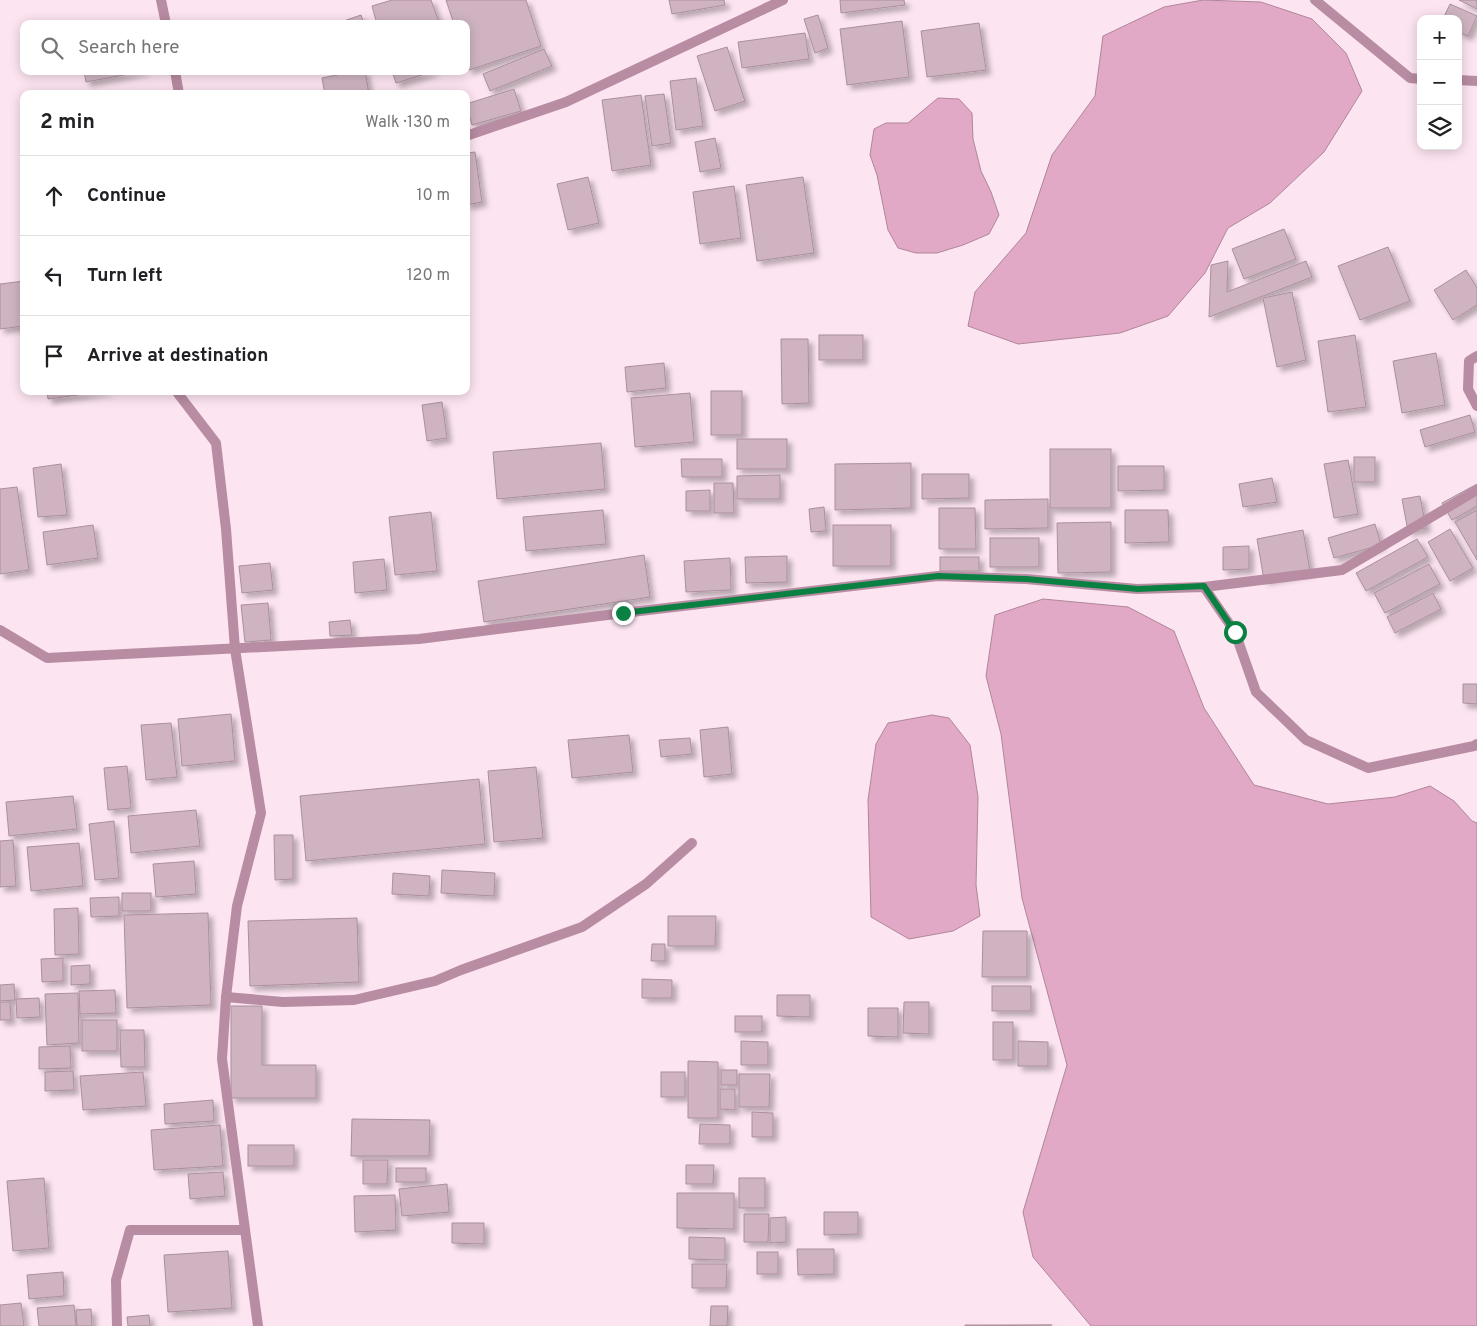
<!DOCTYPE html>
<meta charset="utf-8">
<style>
body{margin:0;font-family:Overpass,sans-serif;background:#f6f6f6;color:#202124}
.controls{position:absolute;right:15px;top:15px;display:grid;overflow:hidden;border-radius:10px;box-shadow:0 2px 12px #0003}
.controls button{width:45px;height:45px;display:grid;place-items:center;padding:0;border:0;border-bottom:1px solid #e0e0e0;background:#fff;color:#202124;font:25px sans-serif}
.stop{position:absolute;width:15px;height:15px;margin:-11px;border:4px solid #0b8043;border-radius:50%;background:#fff}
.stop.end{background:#0b8043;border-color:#fff;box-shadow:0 1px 5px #0008}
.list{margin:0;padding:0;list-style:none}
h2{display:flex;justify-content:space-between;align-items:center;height:65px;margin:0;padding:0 20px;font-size:21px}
h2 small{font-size:16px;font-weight:400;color:#757577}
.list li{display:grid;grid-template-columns:32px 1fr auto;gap:15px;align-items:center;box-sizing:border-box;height:80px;padding:0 20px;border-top:1px solid #e0e0e0}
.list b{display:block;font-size:19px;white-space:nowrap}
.list em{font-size:16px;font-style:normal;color:#757577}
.icon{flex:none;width:28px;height:28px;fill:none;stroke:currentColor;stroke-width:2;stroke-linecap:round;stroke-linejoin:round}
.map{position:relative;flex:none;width:1477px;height:1326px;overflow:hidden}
.search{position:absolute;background:#fff;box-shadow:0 2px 12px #0003;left:20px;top:20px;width:450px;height:55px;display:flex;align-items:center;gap:12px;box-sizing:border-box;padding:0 18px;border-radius:10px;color:#757577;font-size:19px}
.panel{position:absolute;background:#fff;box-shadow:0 2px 12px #0003;left:20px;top:90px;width:450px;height:305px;border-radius:10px}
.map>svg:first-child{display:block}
.water{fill:#e1a9c5;stroke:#b0869b}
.building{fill:#cfb3c1;stroke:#ab8f9d;filter:url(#shadow)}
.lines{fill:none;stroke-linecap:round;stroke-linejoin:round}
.street{stroke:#b88ca2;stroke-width:10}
.route{stroke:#0b8043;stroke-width:6}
</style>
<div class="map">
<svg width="1477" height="1326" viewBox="0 0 1477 1326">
<defs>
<filter id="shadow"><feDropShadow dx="4.5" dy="4.5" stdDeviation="2.5" flood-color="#0004"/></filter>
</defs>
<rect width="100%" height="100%" fill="#fce4f0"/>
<g class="water">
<path d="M1203 0 1261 2 1312 19 1346 53 1362 91 1324 152 1270 203 1228 228 1205 273 1168 316 1120 333 1018 344 968 326 975 292 1026 233 1052 155 1095 96 1103 36 1164 7Z"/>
<path d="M938 98 959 99 972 113 973 139 981 171 991 192 999 215 989 234 963 245 937 253H916L898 248 888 230 877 175 870 155 874 129 886 123H908Z"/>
<path d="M1043 599 1128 607 1174 631 1204 708 1254 785 1328 804 1395 797 1430 786 1454 801 1472 821 1477 823V1326H1091L1033 1257 1023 1212 1067 1065 1022 898 1001 734 986 676 995 615Z"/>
<path d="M932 715 949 718 970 745 978 797 976 885 980 916 953 931 909 939 871 917 868 800 876 744 888 723Z"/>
</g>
<g class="building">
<path d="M392 0H431L439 22 434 24H377L372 6Z"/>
<path d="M446 0H526L541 46 469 70 466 61V24H454Z"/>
<path d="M669 0H724L725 5 672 14Z"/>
<path d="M840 0H904L905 5 841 13Z"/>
<path d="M1459 0H1477V9Z"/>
<path d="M1450 4 1477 16 1468 36 1458 32V19H1443Z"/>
<path d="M361 15 364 24H335Z"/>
<path d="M818 15 828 48 815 53 804 19Z"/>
<path d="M902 21 909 77 847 85 840 29Z"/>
<path d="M979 23 986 70 927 77 921 31Z"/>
<path d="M805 33 809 59 742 68 738 42Z"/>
<path d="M727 47 745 101 715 111 697 56Z"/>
<path d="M544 49 552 66 490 91 483 74Z"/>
<path d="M84 71H145L86 82Z"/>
<path d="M356 71H365L369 94H325L322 78Z"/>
<path d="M392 71H435L396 83Z"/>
<path d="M696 78 703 126 676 130 670 81Z"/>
<path d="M514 89 521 111 472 125 466 104Z"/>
<path d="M664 94 671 143 652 146 645 96Z"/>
<path d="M641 95 651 165 612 171 602 100Z"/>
<path d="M715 138 721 168 700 172 695 142Z"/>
<path d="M475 152 482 202 466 205V153Z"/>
<path d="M588 177 599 223 568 230 557 184Z"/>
<path d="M803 177 814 253 757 261 746 185Z"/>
<path d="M734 186 741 238 700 244 693 192Z"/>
<path d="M1284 229 1296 259 1244 279 1232 249Z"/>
<path d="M1388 247 1410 301 1360 320 1338 266Z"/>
<path d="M1228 261 1227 292 1306 261 1312 277 1209 317 1211 265Z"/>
<path d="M1466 270 1477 288V305L1453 320 1434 290Z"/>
<path d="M24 281V326L0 329V284Z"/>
<path d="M1292 292 1306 360 1277 367 1263 298Z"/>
<rect x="819" y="335" width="44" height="25"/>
<path d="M1355 335 1366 407 1328 412 1318 341Z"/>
<path d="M781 339H808L809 403 782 404Z"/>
<path d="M1436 353 1445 405 1402 413 1393 361Z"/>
<path d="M664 363 666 388 627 392 625 367Z"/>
<path d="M47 391H107L48 399Z"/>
<rect x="711" y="391" width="31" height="44"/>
<path d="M690 393 694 442 635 447 631 398Z"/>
<path d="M442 402 447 438 427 441 422 405Z"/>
<path d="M1470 415 1475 432 1425 447 1420 430Z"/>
<rect x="737" y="439" width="50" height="30"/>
<path d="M601 443 605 489 497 499 493 452Z"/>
<rect x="1050" y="449" width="61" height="59"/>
<rect x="1354" y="457" width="21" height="25"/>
<path d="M681 459H722V477H682Z"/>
<path d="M1348 460 1358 514 1334 518 1324 464Z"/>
<path d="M911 463V508L835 510V464Z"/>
<path d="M61 464 67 515 38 517 33 468Z"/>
<path d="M1118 466H1164V490L1118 491Z"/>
<path d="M922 474H969V498L922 499Z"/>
<path d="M780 475V499H737V476Z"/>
<path d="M1272 478 1277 502 1243 507 1239 484Z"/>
<path d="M714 483H733L734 513H714Z"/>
<path d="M1477 484V506L1452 520 1442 503Z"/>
<path d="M17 487 29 570 0 574V489Z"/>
<path d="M710 490V511H686V491Z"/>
<path d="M1420 496 1426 528 1408 531 1402 499Z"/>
<path d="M1048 499V528L985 529V500Z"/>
<path d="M824 507 826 531 811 532 809 509Z"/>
<path d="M939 508H975L976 549H939Z"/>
<path d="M603 510 606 544 526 551 523 517Z"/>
<path d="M1125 510H1168L1169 542 1125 543Z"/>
<path d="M1477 510V560L1455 522Z"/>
<path d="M431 512 437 571 395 575 389 517Z"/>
<path d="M1111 522V572L1058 573 1057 523Z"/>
<path d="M1375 524 1381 545 1334 558 1328 538Z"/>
<path d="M93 525 98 558 47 565 43 532Z"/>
<rect x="833" y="525" width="58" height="41"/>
<path d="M1450 529 1473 568 1450 581 1428 542Z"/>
<path d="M1303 530 1310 571 1264 580 1257 539Z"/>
<rect x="990" y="538" width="49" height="29"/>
<path d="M1417 539 1428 557 1366 591 1356 573Z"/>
<path d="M1249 546V569L1223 570V547Z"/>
<path d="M644 555 650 597 484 622 478 581Z"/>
<path d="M787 556V582L746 583 745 557Z"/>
<rect x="940" y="557" width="39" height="14"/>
<path d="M730 558 731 590 686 592 684 561Z"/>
<path d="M384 559 387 590 355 593 353 562Z"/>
<path d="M270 563 273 590 242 593 239 566Z"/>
<path d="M1429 564 1440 584 1385 613 1374 593Z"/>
<path d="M1433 593 1441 609 1395 633 1387 617Z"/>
<path d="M268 603 271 640 245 642 241 605Z"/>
<path d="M350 620 352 635 330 636 329 622Z"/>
<path d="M1463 684H1477V704L1463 703Z"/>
<path d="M231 714 235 761 182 766 178 719Z"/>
<path d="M171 723 177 777 146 780 141 725Z"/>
<path d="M728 727 732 774 704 777 700 730Z"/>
<path d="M629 735 633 772 572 778 568 740Z"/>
<path d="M690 738 692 754 661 757 659 740Z"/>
<path d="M127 766 131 808 108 810 104 768Z"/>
<path d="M536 767 543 838 494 842 488 771Z"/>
<path d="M479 779 485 844 306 861 300 796Z"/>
<path d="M73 796 77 829 9 836 6 802Z"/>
<path d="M196 810 200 846 131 853 128 816Z"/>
<path d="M114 821 119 878 95 880 89 824Z"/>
<path d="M274 835H293V879L275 880Z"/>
<path d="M13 840 16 886 0 887V841Z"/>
<path d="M79 843 83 886 31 891 27 847Z"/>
<path d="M194 861 196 894 156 897 153 864Z"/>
<path d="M442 870 495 873 494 896 441 893Z"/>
<path d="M393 873 430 876 429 896 392 894Z"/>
<rect x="122" y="893" width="29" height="18"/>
<path d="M119 897V916L91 917 90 898Z"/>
<path d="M78 908 79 954 55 955 54 909Z"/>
<path d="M208 913 211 1005 127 1008 124 915Z"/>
<path d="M668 916H716L715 946H668Z"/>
<path d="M357 918 359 982 250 986 248 921Z"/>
<path d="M983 931H1027V977H982Z"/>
<path d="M652 944H665V961H651Z"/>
<path d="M63 958V981L42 982 41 959Z"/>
<path d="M90 965V984L71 985V966Z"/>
<path d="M642 979 672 980V998H642Z"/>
<path d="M14 984 15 1000 0 1001V985Z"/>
<rect x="992" y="986" width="39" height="25"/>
<path d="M115 990 116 1013 80 1014 79 991Z"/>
<path d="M78 993 79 1043 47 1045 45 994Z"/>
<path d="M777 995H810V1017L777 1016Z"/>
<path d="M39 998 40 1017 17 1018 16 999Z"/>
<path d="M0 1002H10L11 1020H0Z"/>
<path d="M904 1002H929V1034L903 1033Z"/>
<path d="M231 1006H262V1065H316V1098H231Z"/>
<path d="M868 1008H898V1037L868 1036Z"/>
<rect x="735" y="1016" width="27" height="16"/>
<rect x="82" y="1020" width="35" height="31"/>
<rect x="993" y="1022" width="20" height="38"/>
<path d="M120 1030H144L145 1067H121Z"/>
<path d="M741 1041 768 1042V1065H741Z"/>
<path d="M1018 1041 1048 1042V1066H1018Z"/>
<path d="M70 1046 71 1068 39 1069V1047Z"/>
<path d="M688 1061 718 1062V1118H688Z"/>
<rect x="721" y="1070" width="16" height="15"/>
<path d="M73 1071 74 1090 45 1091V1072Z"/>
<path d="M143 1072 146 1106 83 1110 80 1076Z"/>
<rect x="661" y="1072" width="24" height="25"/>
<path d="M739 1074H770L769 1107H739Z"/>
<path d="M720 1089H735V1110L720 1109Z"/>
<path d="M213 1100 214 1121 165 1124 164 1104Z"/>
<path d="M752 1112 773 1113V1137H752Z"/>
<path d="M352 1119 430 1120 429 1156H351Z"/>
<path d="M700 1124 730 1125V1144H699Z"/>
<path d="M220 1125 223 1166 154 1170 151 1130Z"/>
<rect x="248" y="1145" width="46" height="21"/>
<path d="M363 1160H388L387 1184H363Z"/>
<path d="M686 1165H714L713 1184H686Z"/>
<rect x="396" y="1168" width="30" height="14"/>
<path d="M223 1172 225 1196 190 1199 188 1174Z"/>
<path d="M44 1178 49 1248 13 1251 7 1181Z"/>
<rect x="739" y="1178" width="26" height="30"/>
<path d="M447 1184 449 1212 402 1216 399 1189Z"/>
<path d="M677 1193H734V1229L677 1228Z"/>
<path d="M395 1195 396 1230 355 1232 354 1196Z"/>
<path d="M824 1212H858V1234L824 1235Z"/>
<path d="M744 1214H769L768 1242H744Z"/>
<path d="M786 1217V1242L770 1243V1218Z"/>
<path d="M452 1223H484V1244L452 1243Z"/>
<path d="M689 1237 725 1238V1260L689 1259Z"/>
<path d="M797 1249H834V1274L798 1275Z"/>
<path d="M228 1251 232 1308 168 1312 164 1255Z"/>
<rect x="757" y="1252" width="21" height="22"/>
<path d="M692 1264H727L726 1288H692Z"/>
<path d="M63 1272 64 1296 29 1299 27 1275Z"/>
<path d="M21 1303 24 1326H0V1305Z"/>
<path d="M74 1305 76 1326H39L37 1308Z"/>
<path d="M711 1306H728L727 1326H710Z"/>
<path d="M91 1309 92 1326H77L76 1310Z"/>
<path d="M149 1315 150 1326H128L127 1317Z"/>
<path d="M965 1325H1052L965 1326Z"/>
</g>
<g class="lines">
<g class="street">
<path d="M161 0 166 24"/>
<path d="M1315 0 1410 78 1421 79"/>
<path d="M175 71 179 94"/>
<path d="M1458 80 1477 81"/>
<path d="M466 136 566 102 783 0"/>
<path d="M1477 356 1469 361 1468 389 1477 406"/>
<path d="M176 391 216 443 226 529 235 649 261 813 237 906 226 997 222 1059 258 1326"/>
<path d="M1204 587 1342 570 1477 490"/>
<path d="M0 630 47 658 419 639 623 613 938 576 1026 579 1137 589 1204 587 1235 632 1256 692 1306 740 1368 768 1474 746 1477 744"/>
<path d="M226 997 283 1002 354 1000 435 981 461 970 582 927 646 884 692 843"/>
<path d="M117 1326 116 1280 130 1230H244"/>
</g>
</g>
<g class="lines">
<path class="route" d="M623 613 938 576 1026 579 1138 589 1204 586 1235 632"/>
</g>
</svg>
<div class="controls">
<button>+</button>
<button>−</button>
<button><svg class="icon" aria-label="layers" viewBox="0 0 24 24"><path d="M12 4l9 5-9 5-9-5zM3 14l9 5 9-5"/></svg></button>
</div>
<div class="stop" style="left:1235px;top:632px"></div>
<div class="stop end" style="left:623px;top:613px"></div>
<div class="search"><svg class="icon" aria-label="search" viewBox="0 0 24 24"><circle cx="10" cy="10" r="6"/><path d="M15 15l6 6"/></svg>Search here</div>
<section class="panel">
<h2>2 min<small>Walk · 130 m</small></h2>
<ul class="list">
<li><svg class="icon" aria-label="ahead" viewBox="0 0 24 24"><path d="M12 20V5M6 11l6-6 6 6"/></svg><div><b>Continue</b></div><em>10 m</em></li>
<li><svg class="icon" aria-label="left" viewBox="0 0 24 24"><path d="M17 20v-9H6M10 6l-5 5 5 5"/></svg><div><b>Turn left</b></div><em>120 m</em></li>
<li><svg class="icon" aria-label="arrive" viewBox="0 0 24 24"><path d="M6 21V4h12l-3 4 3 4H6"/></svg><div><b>Arrive at destination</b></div></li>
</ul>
</section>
</div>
